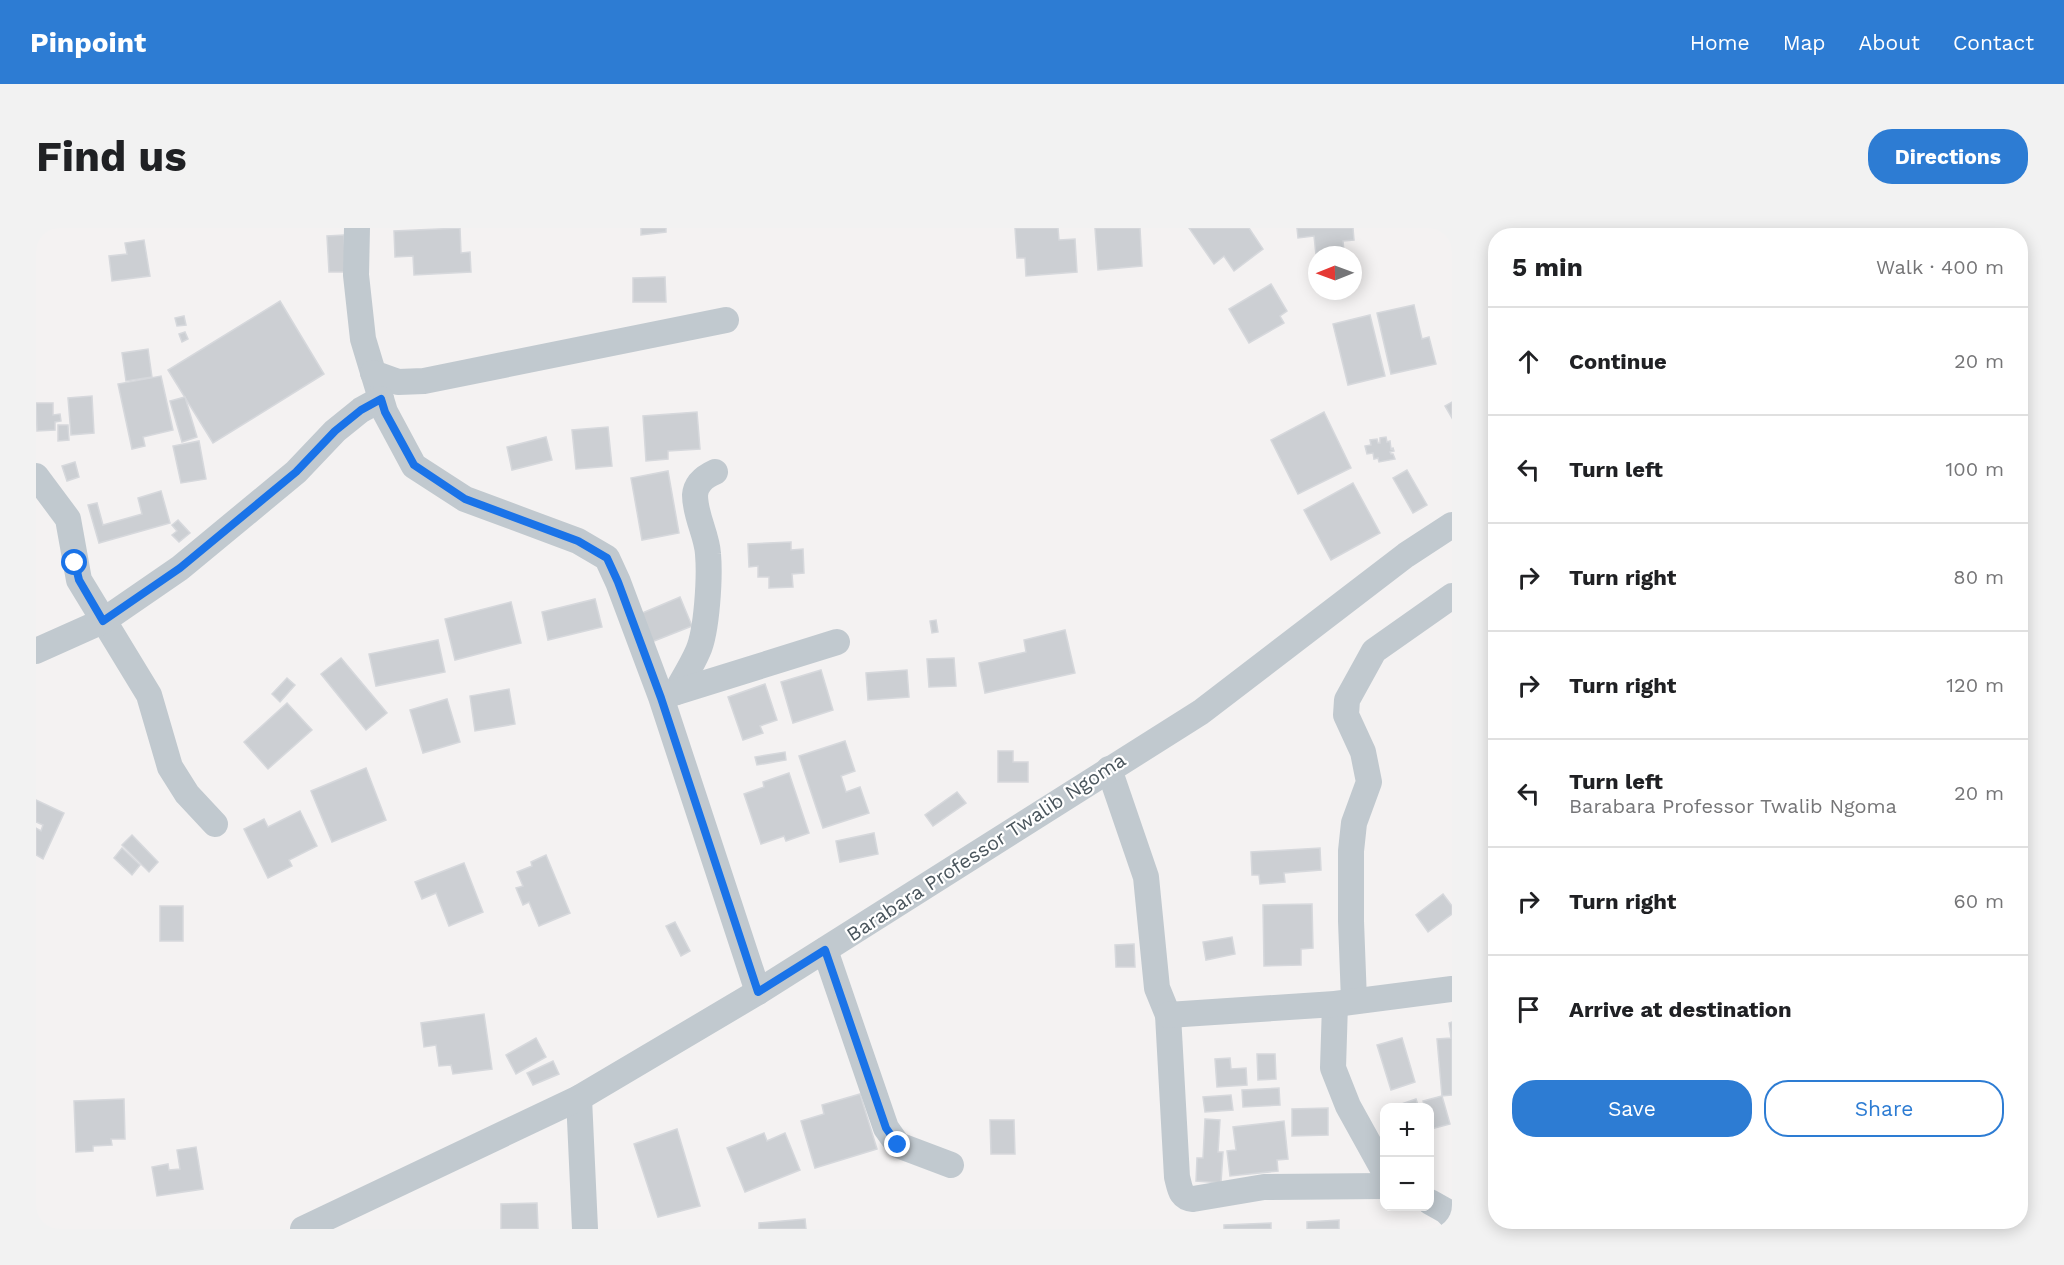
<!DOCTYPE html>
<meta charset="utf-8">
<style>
body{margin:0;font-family:"Work Sans",sans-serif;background:#f2f2f2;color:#202124}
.controls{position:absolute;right:18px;bottom:18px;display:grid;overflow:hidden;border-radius:12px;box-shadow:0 3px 15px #0003}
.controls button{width:54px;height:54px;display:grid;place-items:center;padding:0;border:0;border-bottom:2px solid #e0e0e0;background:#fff;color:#202124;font:30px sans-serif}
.compass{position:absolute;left:1272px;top:18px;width:54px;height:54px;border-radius:50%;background:#fff;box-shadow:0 3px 15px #0003;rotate:269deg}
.stop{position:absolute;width:18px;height:18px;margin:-14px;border:4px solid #1a73e8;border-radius:50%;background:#fff}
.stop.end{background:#1a73e8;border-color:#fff;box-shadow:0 2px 6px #0008}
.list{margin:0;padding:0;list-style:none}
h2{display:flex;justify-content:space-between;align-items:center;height:78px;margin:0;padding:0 24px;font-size:26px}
h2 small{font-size:20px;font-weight:400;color:#757577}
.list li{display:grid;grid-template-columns:39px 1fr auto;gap:18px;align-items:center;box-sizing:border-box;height:108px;padding:0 24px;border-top:2px solid #e0e0e0}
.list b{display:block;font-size:22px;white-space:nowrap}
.list p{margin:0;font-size:20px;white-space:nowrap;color:#757577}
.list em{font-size:20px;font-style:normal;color:#757577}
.actions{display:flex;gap:12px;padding:18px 24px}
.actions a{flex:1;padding:14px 0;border:2px solid #2d7cd3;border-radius:24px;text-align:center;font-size:21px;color:#2d7cd3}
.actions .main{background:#2d7cd3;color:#fff}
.icon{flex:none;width:33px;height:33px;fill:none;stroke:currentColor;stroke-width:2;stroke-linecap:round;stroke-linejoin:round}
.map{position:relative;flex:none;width:1416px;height:1001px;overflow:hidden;border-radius:24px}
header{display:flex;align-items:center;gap:36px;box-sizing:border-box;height:84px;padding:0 30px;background:#2d7cd3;color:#fff}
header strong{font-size:28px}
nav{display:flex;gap:33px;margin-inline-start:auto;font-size:21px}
.intro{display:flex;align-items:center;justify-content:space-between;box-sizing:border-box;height:144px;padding:0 36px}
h1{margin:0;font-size:42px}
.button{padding:15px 27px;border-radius:24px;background:#2d7cd3;color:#fff;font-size:21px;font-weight:700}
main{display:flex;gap:36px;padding:0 36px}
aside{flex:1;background:#fff;border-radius:24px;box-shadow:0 3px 15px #0003}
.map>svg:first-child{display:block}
.building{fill:#cccfd3;stroke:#d6d8dc;stroke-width:1.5}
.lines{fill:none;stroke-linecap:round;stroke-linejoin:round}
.street{stroke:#c1c9cf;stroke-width:26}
.route{stroke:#1a73e8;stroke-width:8}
.labels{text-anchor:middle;stroke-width:4.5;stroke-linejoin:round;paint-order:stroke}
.street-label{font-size:20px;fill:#4b565d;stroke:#fff}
</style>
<header>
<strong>Pinpoint</strong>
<nav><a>Home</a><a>Map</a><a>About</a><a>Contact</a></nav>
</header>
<div class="intro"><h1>Find us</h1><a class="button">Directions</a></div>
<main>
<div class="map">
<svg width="1416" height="1001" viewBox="0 0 1416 1001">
<rect width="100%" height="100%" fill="#f4f2f2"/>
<g class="building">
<path d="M424 0 425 25 434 24 435 44 378 47 377 28 359 29 358 3Z"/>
<path d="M605 0H630V4L605 7Z"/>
<path d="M979 0H1022L1023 12 1039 11 1041 44 990 48 989 30H981Z"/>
<path d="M1059 0H1104L1106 38 1062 42Z"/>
<path d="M1153 0H1213L1227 21 1198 43 1188 28 1178 36Z"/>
<path d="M1261 0H1317L1318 12 1307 13 1308 24 1280 27 1278 8 1262 10Z"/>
<path d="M308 7 310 44H293L291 8Z"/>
<path d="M108 12 114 48 76 53 73 28 91 26 89 15Z"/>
<path d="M629 49 630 74H597V50Z"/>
<path d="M1235 56 1251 83 1244 88 1248 95 1213 115 1193 81Z"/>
<path d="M244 73 288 146 177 215 132 142Z"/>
<path d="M1378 77 1386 111 1393 109 1400 136 1355 146 1341 85Z"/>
<path d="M1334 87 1349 148 1312 157 1297 96Z"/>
<path d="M148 88 150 97 141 98 139 90Z"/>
<path d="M149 104 152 111 146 114 143 106Z"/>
<path d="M112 121 116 149 90 153 86 125Z"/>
<path d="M125 148 137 202 107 209 109 218 96 221 82 156Z"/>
<path d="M56 168 58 205 35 207 32 170Z"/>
<path d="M149 169 161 209 146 214 134 173Z"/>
<path d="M1416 174V190L1409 178Z"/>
<path d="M0 175H17V187L24 186 25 193 19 194V202L1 203Z"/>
<path d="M661 184 664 221 632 223V231L610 233 607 188Z"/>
<path d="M1288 184 1315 240 1262 266 1235 212Z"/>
<path d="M22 197H32L33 212 22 213Z"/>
<path d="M572 199 576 238 540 241 536 202Z"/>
<path d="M510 209 516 232 476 242 471 219Z"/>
<path d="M1350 209 1351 214 1354 213 1355 221 1357 220 1358 223 1354 224 1355 226H1357L1359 231 1343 234 1342 230 1338 231 1337 225 1331 226 1329 218 1335 217 1334 212 1341 211 1342 215H1344V210Z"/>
<path d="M163 213 170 251 145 255 137 218Z"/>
<path d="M39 234 43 249 31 253 26 238Z"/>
<path d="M1371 242 1391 277 1377 285 1357 250Z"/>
<path d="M632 243 643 305 606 312 595 250Z"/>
<path d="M1317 255 1344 305 1295 332 1268 282Z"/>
<path d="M125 263 134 295 63 315 52 277 61 275 67 297 106 286 102 270Z"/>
<path d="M142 292 154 305 143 314 136 307 141 303 136 297Z"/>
<path d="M755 314V322L767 321 768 345 756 346 757 359 733 360V349H722V338L713 339 712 316Z"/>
<path d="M644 369 656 398 608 417 597 389Z"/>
<path d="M559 371 566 399 512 412 506 384Z"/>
<path d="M475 374 485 415 419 432 409 391Z"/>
<path d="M900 392 902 404 896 405 894 393Z"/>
<path d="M1029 402 1039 445 949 465 943 435 990 424 988 412Z"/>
<path d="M402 412 409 444 340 458 333 426Z"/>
<path d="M305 430 351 485 330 502 285 446Z"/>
<path d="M918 430 920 458 893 459 891 431Z"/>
<path d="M785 442 797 482 757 495 745 454Z"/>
<path d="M871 442 873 469 832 472 830 445Z"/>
<path d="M251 450 259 457 244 474 236 466Z"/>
<path d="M729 456 741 492 724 498 727 505 707 512 692 469Z"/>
<path d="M473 461 479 496 439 503 434 468Z"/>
<path d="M411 471 424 514 387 525 374 482Z"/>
<path d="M251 475 276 502 232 541 208 514Z"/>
<path d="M809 513 819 543 805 548 810 564 824 559 833 585 787 600 763 528Z"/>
<path d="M962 523H977V534H992V554H962Z"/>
<path d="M749 524 750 532 721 537 719 529Z"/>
<path d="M330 540 350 592 296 614 275 563Z"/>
<path d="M753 545 773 605 750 613 748 608 725 616 708 566 728 559 727 554Z"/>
<path d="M921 564 930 575 897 598 889 587Z"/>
<path d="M0 572 28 585 7 631 0 627V600L5 603 7 597 0 594Z"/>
<path d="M264 583 281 618 253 632 256 638 232 650 208 601 228 591 232 599Z"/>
<path d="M838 605 842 626 804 634 800 613Z"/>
<path d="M96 607 122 634 113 644 86 617Z"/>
<path d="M86 620 104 637 96 647 78 630Z"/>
<path d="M1284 620 1285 642 1248 645 1249 654 1224 656 1223 647H1216L1215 624Z"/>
<path d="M510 627 534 685 503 698 493 674 487 677 480 660 487 658 481 644 496 638 495 634Z"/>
<path d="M428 635 447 684 413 698 400 665 386 671 379 654Z"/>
<path d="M1407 666 1416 678V686L1392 704 1380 687Z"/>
<path d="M1276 676 1277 720 1265 721V737L1228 738 1227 677Z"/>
<rect x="124" y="678" width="23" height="35"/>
<path d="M639 694 654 723 645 728 630 698Z"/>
<path d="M1196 709 1199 726 1170 732 1167 714Z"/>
<path d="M1098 716 1099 739H1080L1079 717Z"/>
<path d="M448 786 456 841 417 846 415 837 403 838 400 817 388 819 385 795Z"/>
<path d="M1416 794V867L1406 868 1401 811 1415 810 1413 795Z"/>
<path d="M500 810 510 829 480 846 470 827Z"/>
<path d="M1366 810 1379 854 1355 862 1341 817Z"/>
<path d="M1221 826H1239L1240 851 1222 852Z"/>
<path d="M1194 830 1195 841 1210 840 1211 857 1181 859 1179 831Z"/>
<path d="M517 833 523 846 497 857 491 845Z"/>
<path d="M1243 860 1244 877 1207 879 1206 862Z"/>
<path d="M824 866 841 921 779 940 765 893 788 886 786 877Z"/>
<path d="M1195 867 1197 882 1169 884 1167 869Z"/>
<path d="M1406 868 1414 896 1395 901 1394 880H1389L1387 873Z"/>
<path d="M88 871 89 911H75L76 917 57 918V923L40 924 38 873Z"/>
<path d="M1380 871 1383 880H1354Z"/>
<path d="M1292 880V907L1256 908V881Z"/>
<path d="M1169 891 1184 892 1182 924H1187L1185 955 1160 953 1161 930H1167Z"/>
<path d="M954 892H978L979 926H955Z"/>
<path d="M1248 893 1252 931 1241 932 1242 943 1194 948 1191 923 1200 922 1197 899Z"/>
<path d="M641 901 664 978 622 989 598 916Z"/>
<path d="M728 905 731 913 749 905 764 942 709 964 691 920Z"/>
<path d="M160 919 167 961 121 968 116 939 132 936 133 942 144 941 141 922Z"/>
<path d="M501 975 502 1001H465V976Z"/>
<path d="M769 991 770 1001H723V995Z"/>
<path d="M1303 992V1001H1271V994Z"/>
<path d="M1235 995V1001H1188V997Z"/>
</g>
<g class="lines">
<g class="street">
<path d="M321 0 320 47 327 111 349 184 378 238 429 271 542 313 571 330 582 354 625 469 722 764"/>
<path d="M337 145 362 154 388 153 690 92"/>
<path d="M0 248 32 291 43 352 113 467 134 539 151 566 179 596"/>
<path d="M0 423 67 393 144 340 260 244 299 203 325 182 345 171"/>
<path d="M640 464C647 451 656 437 662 423 671 403 674 349 672 326 671 307 659 288 659 267 660 255 668 249 679 244"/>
<path d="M631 467 801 414"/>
<path d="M1073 541 1110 649 1121 760 1132 787 1141 949C1144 960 1144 970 1157 971L1228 959 1348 958"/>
<path d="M789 722 850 900 862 917 915 937"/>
<path d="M1318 773 1315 693V623L1318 595 1333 554 1327 524 1310 487 1311 472 1338 423 1416 368"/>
<path d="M1299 776 1297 840 1312 878 1348 943"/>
<path d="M1132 787 1299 776 1416 761"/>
<path d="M543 870 549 1001"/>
<path d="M1394 974 1410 983 1416 989"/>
<path d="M267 1001 543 870 722 764 1165 484 1370 327 1416 297"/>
</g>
</g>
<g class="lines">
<path class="route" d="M39 335 43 352 67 393 144 340 260 244 299 203 325 182 345 171 349 184 378 237 429 271 542 313 571 330 582 354 625 470 722 764 789 722 850 900 862 917"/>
</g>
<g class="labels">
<g class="street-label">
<text transform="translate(950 619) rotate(-33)" y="7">Barabara Professor Twalib Ngoma</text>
</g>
</g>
</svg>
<div class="controls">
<button>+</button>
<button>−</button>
</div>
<svg class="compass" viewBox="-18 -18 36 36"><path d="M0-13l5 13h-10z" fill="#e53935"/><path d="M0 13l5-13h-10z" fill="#757577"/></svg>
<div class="stop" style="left:39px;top:335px"></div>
<div class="stop end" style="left:862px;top:917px"></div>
</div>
<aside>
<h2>5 min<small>Walk · 400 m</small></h2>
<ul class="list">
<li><svg class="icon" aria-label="ahead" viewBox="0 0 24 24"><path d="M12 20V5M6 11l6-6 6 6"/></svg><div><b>Continue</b></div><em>20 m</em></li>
<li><svg class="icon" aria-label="left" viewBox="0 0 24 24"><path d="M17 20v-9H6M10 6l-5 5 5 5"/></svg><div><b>Turn left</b></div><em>100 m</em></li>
<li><svg class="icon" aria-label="right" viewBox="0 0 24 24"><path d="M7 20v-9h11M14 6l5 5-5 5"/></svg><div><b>Turn right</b></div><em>80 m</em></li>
<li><svg class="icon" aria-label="right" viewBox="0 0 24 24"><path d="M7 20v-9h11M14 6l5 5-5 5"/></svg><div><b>Turn right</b></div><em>120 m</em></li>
<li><svg class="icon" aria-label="left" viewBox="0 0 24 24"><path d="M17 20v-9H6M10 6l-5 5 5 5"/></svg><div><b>Turn left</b><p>Barabara Professor Twalib Ngoma</p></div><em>20 m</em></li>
<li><svg class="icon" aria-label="right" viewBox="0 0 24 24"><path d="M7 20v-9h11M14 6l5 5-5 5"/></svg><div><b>Turn right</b></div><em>60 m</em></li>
<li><svg class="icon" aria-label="arrive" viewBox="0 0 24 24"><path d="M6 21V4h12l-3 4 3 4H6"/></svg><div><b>Arrive at destination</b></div></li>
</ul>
<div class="actions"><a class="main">Save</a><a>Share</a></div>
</aside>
</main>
